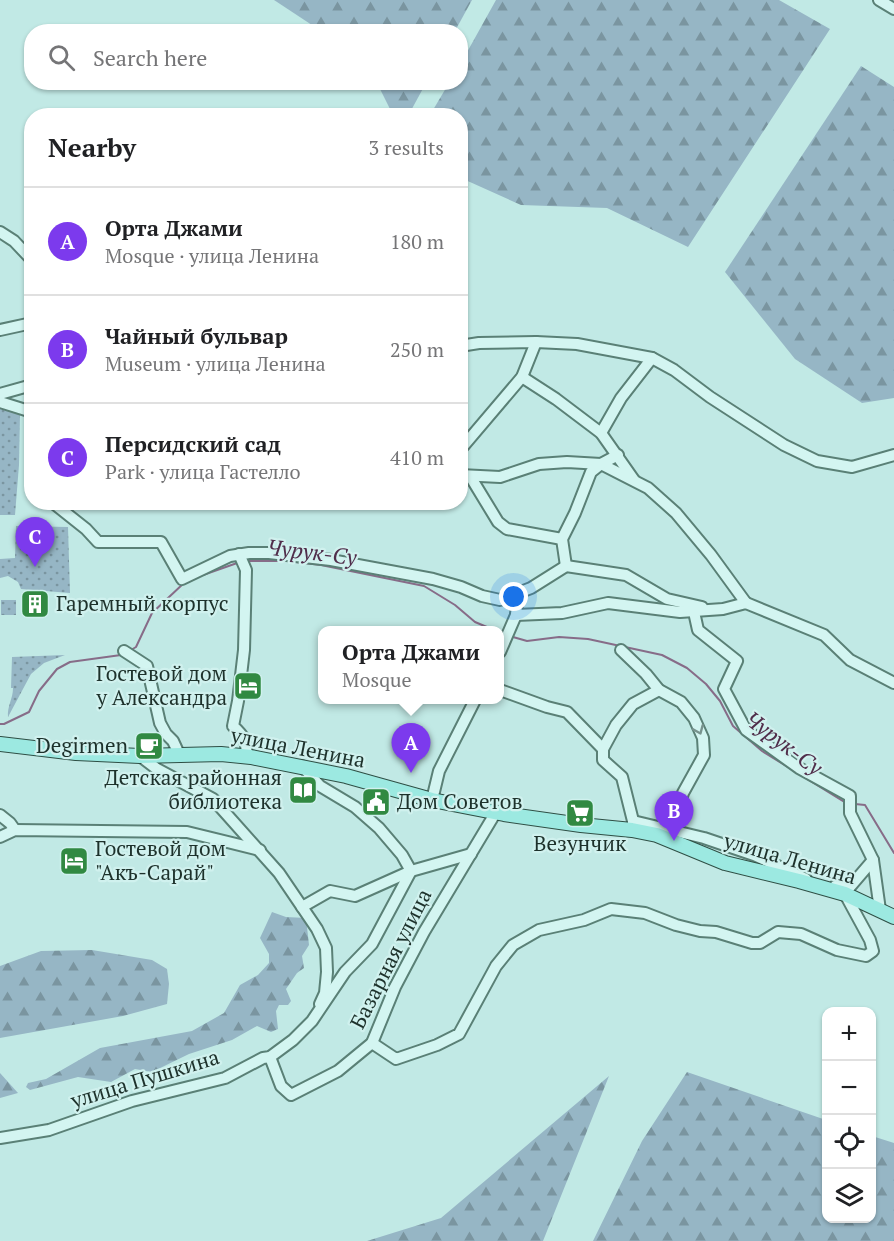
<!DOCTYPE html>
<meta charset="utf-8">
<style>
body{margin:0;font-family:"PT Serif",serif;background:#f6f6f6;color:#202124}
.controls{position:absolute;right:18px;bottom:18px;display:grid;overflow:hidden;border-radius:12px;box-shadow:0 2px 4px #0004}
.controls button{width:54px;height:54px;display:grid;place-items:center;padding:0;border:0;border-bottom:2px solid #e0e0e0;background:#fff;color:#202124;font:30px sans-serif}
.you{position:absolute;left:514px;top:597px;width:21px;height:21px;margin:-15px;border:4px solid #fff;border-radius:50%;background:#1a73e8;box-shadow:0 0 0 9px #1a73e833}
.badge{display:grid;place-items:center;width:39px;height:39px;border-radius:50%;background:#7c3aed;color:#fff;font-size:20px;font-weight:700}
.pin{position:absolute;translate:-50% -50px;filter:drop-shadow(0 2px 3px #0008)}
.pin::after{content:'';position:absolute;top:32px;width:21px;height:18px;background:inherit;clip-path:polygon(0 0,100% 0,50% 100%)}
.popup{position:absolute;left:318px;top:626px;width:186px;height:78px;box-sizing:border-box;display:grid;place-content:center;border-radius:12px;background:#fff;filter:drop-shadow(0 2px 4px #0005);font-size:20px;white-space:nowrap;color:#757577}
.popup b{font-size:22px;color:#202124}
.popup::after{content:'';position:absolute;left:50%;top:100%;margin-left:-12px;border:12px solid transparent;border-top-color:#fff}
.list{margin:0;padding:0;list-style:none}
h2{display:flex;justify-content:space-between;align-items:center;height:78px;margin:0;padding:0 24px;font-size:26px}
h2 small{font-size:20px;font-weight:400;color:#757577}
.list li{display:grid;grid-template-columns:39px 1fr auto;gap:18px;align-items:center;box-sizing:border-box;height:108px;padding:0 24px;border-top:2px solid #e0e0e0}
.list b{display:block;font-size:22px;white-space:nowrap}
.list p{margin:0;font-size:20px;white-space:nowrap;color:#757577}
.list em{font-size:20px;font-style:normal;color:#757577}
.icon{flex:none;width:33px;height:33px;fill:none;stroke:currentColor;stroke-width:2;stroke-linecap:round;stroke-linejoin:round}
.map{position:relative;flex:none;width:894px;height:1241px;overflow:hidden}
.search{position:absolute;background:#fff;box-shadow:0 2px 4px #0004;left:24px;top:24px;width:444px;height:66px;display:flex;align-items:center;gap:15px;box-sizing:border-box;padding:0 21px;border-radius:24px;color:#757577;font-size:22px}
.panel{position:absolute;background:#fff;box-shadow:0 2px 4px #0004;left:24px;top:108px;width:444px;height:402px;border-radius:24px}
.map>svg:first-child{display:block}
.forest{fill:url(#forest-firs)}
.park{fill:url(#park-dots)}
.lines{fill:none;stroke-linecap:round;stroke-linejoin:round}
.stream{stroke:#876c88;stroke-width:2}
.minor-casing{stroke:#5a8076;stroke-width:14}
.major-casing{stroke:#2e4e44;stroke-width:16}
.minor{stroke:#d3f5f1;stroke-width:10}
.major{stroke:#9ce9e1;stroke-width:14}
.oneway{stroke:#78938e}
.labels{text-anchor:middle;stroke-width:4.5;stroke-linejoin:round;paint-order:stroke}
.poi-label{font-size:21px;fill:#1d312b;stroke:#d0f1ee;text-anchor:start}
.street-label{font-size:21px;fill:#1d312b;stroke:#d0f1ee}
.water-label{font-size:22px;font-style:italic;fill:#502e4b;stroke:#d0f1ee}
</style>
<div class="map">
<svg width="894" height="1241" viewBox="0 0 894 1241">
<defs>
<pattern id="forest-firs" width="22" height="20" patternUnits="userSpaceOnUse" patternTransform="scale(1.5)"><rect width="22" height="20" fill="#96b6c5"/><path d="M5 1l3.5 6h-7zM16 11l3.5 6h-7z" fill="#7a95a0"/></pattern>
<pattern id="park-dots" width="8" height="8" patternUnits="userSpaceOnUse" patternTransform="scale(1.5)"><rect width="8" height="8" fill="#96b6c5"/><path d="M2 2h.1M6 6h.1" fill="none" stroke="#7a95a0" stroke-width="1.8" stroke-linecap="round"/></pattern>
</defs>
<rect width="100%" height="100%" fill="#c1e9e5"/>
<g class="forest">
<path d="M274 0H472L455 31H321Z"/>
<path d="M496 0H779L830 29 688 247 607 208 521 205 461 178 460 116 430 115 449 83 460 82 461 63Z"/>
<path d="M861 66 894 87V398L862 403 795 359 725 272Z"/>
<path d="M377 83H426L408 116 393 115Z"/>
<path d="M272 912 286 917 306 918 309 945 302 956 304 968 297 973 286 989 291 1001 288 1005H279L276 1011 278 1029 271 1032 257 1026 232 1040 189 1054 152 1072 135 1069 111 1082 78 1077 30 1090 26 1087 28 1083 46 1079 100 1048 192 1031 224 1013 240 985 258 975 269 963V954L260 938Z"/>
<path d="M92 950 152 960 167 969 169 984 167 1004 123 1016 0 1038V966L41 951Z"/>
<path d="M687 1072 826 1120V1218H872V1136L894 1143V1241H593L642 1141Z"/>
<path d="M0 1073 18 1093 0 1098Z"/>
<path d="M609 1076 543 1241H367L441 1218Z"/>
</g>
<g class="park">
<path d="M0 409 20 414 19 465 15 515H0Z"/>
<path d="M16 526 68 527 70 593 21 589 18 582 8 576 0 578V559L15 558Z"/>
<rect x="1" y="600" width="15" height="15"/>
<path d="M65 655 44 663 31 674 8 717C7 706 13 699 13 688H11L12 657Z"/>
</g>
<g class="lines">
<g class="stream">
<path d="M246 561H287L321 565 424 586 455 605 475 622 494 630"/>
<path d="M203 575 240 562"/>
<path d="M513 637 527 641 559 637 588 639 662 655 687 668 706 684 720 701 733 726 762 751 846 803"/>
<path d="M131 650 136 647 152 613 184 583"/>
<path d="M0 724H4L29 712 39 691 57 669 70 662 121 655"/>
<path d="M855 804 865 805 894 853"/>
</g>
<g class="minor-casing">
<g id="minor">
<path d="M879 0 894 9"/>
<path d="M0 232 14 241 32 260"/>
<path d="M0 330 32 323"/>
<path d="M460 346 479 343 536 342 577 344 652 358 674 370 710 397 784 445 817 461 852 467 894 455"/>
<path d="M522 377 556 399 601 433 634 480"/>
<path d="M0 394 32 385"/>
<path d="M0 402 32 412"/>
<path d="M601 433 621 398 652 358"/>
<path d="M460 450 522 377 536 342"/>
<path d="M460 475 500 477 539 464 567 462 601 464 648 488 676 513 711 555 746 603"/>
<path d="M470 476 498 522 507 529 562 539"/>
<path d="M52 502 86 529 98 542H161L182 579 230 556 249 553H269L331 560 433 579 461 587 482 596 500 600 531 588 566 566"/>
<path d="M239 554 246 570 244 650 238 701 233 726C244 736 248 742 246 757"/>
<path d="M566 566 626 575 667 599 702 607"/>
<path d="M566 566 562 539 575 513 591 472 601 464 618 455"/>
<path d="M694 612 698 630 737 661 724 689 746 730 799 768 850 796V813L873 860 880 910"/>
<path d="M516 615 562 613 608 603 680 612 723 609 746 603 824 635 850 660 894 683"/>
<path d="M621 650 646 674 659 690 681 702 694 718 703 738 704 755 683 793 672 830"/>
<path d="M124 651 147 666 160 723 166 734 173 741 179 754"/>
<path d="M500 652 516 615 518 593"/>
<path d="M500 690 547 707 567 712 603 749V760L622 777 633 821V827"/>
<path d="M603 749 616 725 633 704 659 690"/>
<path d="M140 756 157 769 213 799 279 873 317 929 326 948 327 972 325 993 320 1004"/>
<path d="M432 800 439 771 475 700"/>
<path d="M0 815 10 823 15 830"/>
<path d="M633 821 704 838 754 855 806 879"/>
<path d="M0 837 15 830 187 832 260 850"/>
<path d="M835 886 849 888 873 860"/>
<path d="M302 907 330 891 355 896 411 871 471 854"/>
<path d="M372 1043 396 1059 437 1045 459 1034 496 966 513 945 539 930 584 920 611 909 645 913 676 925 700 931 716 932 752 943H760L778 932 801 934 837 950 866 956 873 951 870 940 845 894"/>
<path d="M270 1057 281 1086 291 1095 338 1071 372 1043 395 987 424 932 496 812"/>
<path d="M0 1138 49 1130 132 1101 225 1078 263 1058 270 1057 293 1040 312 1021 345 972 372 944 411 871 402 855 379 828 355 807 320 786 302 766"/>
</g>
</g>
<g class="major-casing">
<path id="major" d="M0 744 76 753 140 756 221 754 251 757 346 776 432 800 504 814 581 825 632 830 657 835 725 863 799 881 845 894 894 917"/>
</g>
<use href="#minor" class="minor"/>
<use href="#major" class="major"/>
</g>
<defs><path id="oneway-chevron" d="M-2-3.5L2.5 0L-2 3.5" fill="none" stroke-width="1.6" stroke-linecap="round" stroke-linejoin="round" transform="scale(1.5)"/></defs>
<use class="oneway" href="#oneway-chevron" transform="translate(699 730) rotate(67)"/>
<defs>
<g id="building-square" transform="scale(1.5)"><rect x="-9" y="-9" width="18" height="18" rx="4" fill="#318942" stroke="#d0f1ee"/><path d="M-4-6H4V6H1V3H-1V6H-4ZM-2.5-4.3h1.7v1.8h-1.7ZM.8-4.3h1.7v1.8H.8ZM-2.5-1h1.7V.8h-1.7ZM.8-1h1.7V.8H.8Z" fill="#fff"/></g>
<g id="hotel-square" transform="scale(1.5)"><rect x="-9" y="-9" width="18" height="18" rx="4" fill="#318942" stroke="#d0f1ee"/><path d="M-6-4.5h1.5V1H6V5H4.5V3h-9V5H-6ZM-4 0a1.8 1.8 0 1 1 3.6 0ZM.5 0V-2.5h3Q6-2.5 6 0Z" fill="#fff"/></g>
<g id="cafe-square" transform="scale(1.5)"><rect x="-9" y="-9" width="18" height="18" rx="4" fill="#318942" stroke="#d0f1ee"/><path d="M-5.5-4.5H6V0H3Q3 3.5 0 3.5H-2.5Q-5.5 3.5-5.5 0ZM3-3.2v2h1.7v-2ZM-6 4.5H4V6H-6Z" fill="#fff"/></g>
<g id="library-square" transform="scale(1.5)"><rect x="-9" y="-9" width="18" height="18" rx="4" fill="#318942" stroke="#d0f1ee"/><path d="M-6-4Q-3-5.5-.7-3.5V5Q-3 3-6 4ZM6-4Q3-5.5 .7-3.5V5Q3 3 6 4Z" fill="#fff"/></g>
<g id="civic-square" transform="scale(1.5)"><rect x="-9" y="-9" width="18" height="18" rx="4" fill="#318942" stroke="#d0f1ee"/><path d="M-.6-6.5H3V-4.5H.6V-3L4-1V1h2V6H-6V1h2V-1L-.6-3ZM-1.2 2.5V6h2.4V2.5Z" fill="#fff"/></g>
<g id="supermarket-square" transform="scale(1.5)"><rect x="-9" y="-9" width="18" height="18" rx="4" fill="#318942" stroke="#d0f1ee"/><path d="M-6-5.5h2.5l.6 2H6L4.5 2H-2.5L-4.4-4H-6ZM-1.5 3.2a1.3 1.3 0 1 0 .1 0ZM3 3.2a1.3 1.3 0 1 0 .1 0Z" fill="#fff"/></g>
</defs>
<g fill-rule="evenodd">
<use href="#building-square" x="35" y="604"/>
<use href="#hotel-square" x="248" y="686"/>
<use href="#cafe-square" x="149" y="746"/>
<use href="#library-square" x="303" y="790"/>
<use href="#civic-square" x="376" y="802"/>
<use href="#supermarket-square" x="580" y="813"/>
<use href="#hotel-square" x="74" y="861"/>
</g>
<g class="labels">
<g class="poi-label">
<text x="56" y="611">Гаремный корпус</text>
<text x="227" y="681" text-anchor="end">Гостевой дом<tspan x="227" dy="24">у Александра</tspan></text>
<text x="128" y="753" text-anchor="end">Degirmen</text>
<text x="282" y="785" text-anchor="end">Детская районная<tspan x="282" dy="24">библиотека</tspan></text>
<text x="397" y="809">Дом Советов</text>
<text x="580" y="851" text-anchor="middle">Везунчик</text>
<text x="95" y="856">Гостевой дом<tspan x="95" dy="24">"Акъ-Сарай"</tspan></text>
</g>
<g class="street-label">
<text transform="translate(298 748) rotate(11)" y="7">улица Ленина</text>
<text transform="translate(790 859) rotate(16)" y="7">улица Ленина</text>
<text transform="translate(391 959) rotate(-63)" y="7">Базарная улица</text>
<text transform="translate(145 1079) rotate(-17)" y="7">улица Пушкина</text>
</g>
<g class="water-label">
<text transform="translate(312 552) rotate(7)" y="8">Чурук-Су</text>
<text transform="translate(784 743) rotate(37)" y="8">Чурук-Су</text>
</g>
</g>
</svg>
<div class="controls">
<button>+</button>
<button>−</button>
<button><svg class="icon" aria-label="locate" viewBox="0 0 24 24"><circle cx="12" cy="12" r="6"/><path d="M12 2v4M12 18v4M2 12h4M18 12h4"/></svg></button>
<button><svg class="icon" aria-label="layers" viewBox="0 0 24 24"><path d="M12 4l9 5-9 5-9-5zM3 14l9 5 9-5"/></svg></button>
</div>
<div class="you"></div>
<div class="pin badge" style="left:411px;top:773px">A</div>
<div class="popup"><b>Орта Джами</b>Mosque</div>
<div class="pin badge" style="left:674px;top:841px">B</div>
<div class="pin badge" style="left:35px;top:567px">C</div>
<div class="search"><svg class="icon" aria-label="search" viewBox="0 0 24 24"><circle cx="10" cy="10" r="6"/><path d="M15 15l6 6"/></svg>Search here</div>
<section class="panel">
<h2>Nearby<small>3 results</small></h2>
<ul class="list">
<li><span class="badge">A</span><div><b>Орта Джами</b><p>Mosque · улица Ленина</p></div><em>180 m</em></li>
<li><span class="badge">B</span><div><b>Чайный бульвар</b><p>Museum · улица Ленина</p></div><em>250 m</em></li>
<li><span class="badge">C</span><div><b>Персидский сад</b><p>Park · улица Гастелло</p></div><em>410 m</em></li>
</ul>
</section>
</div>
